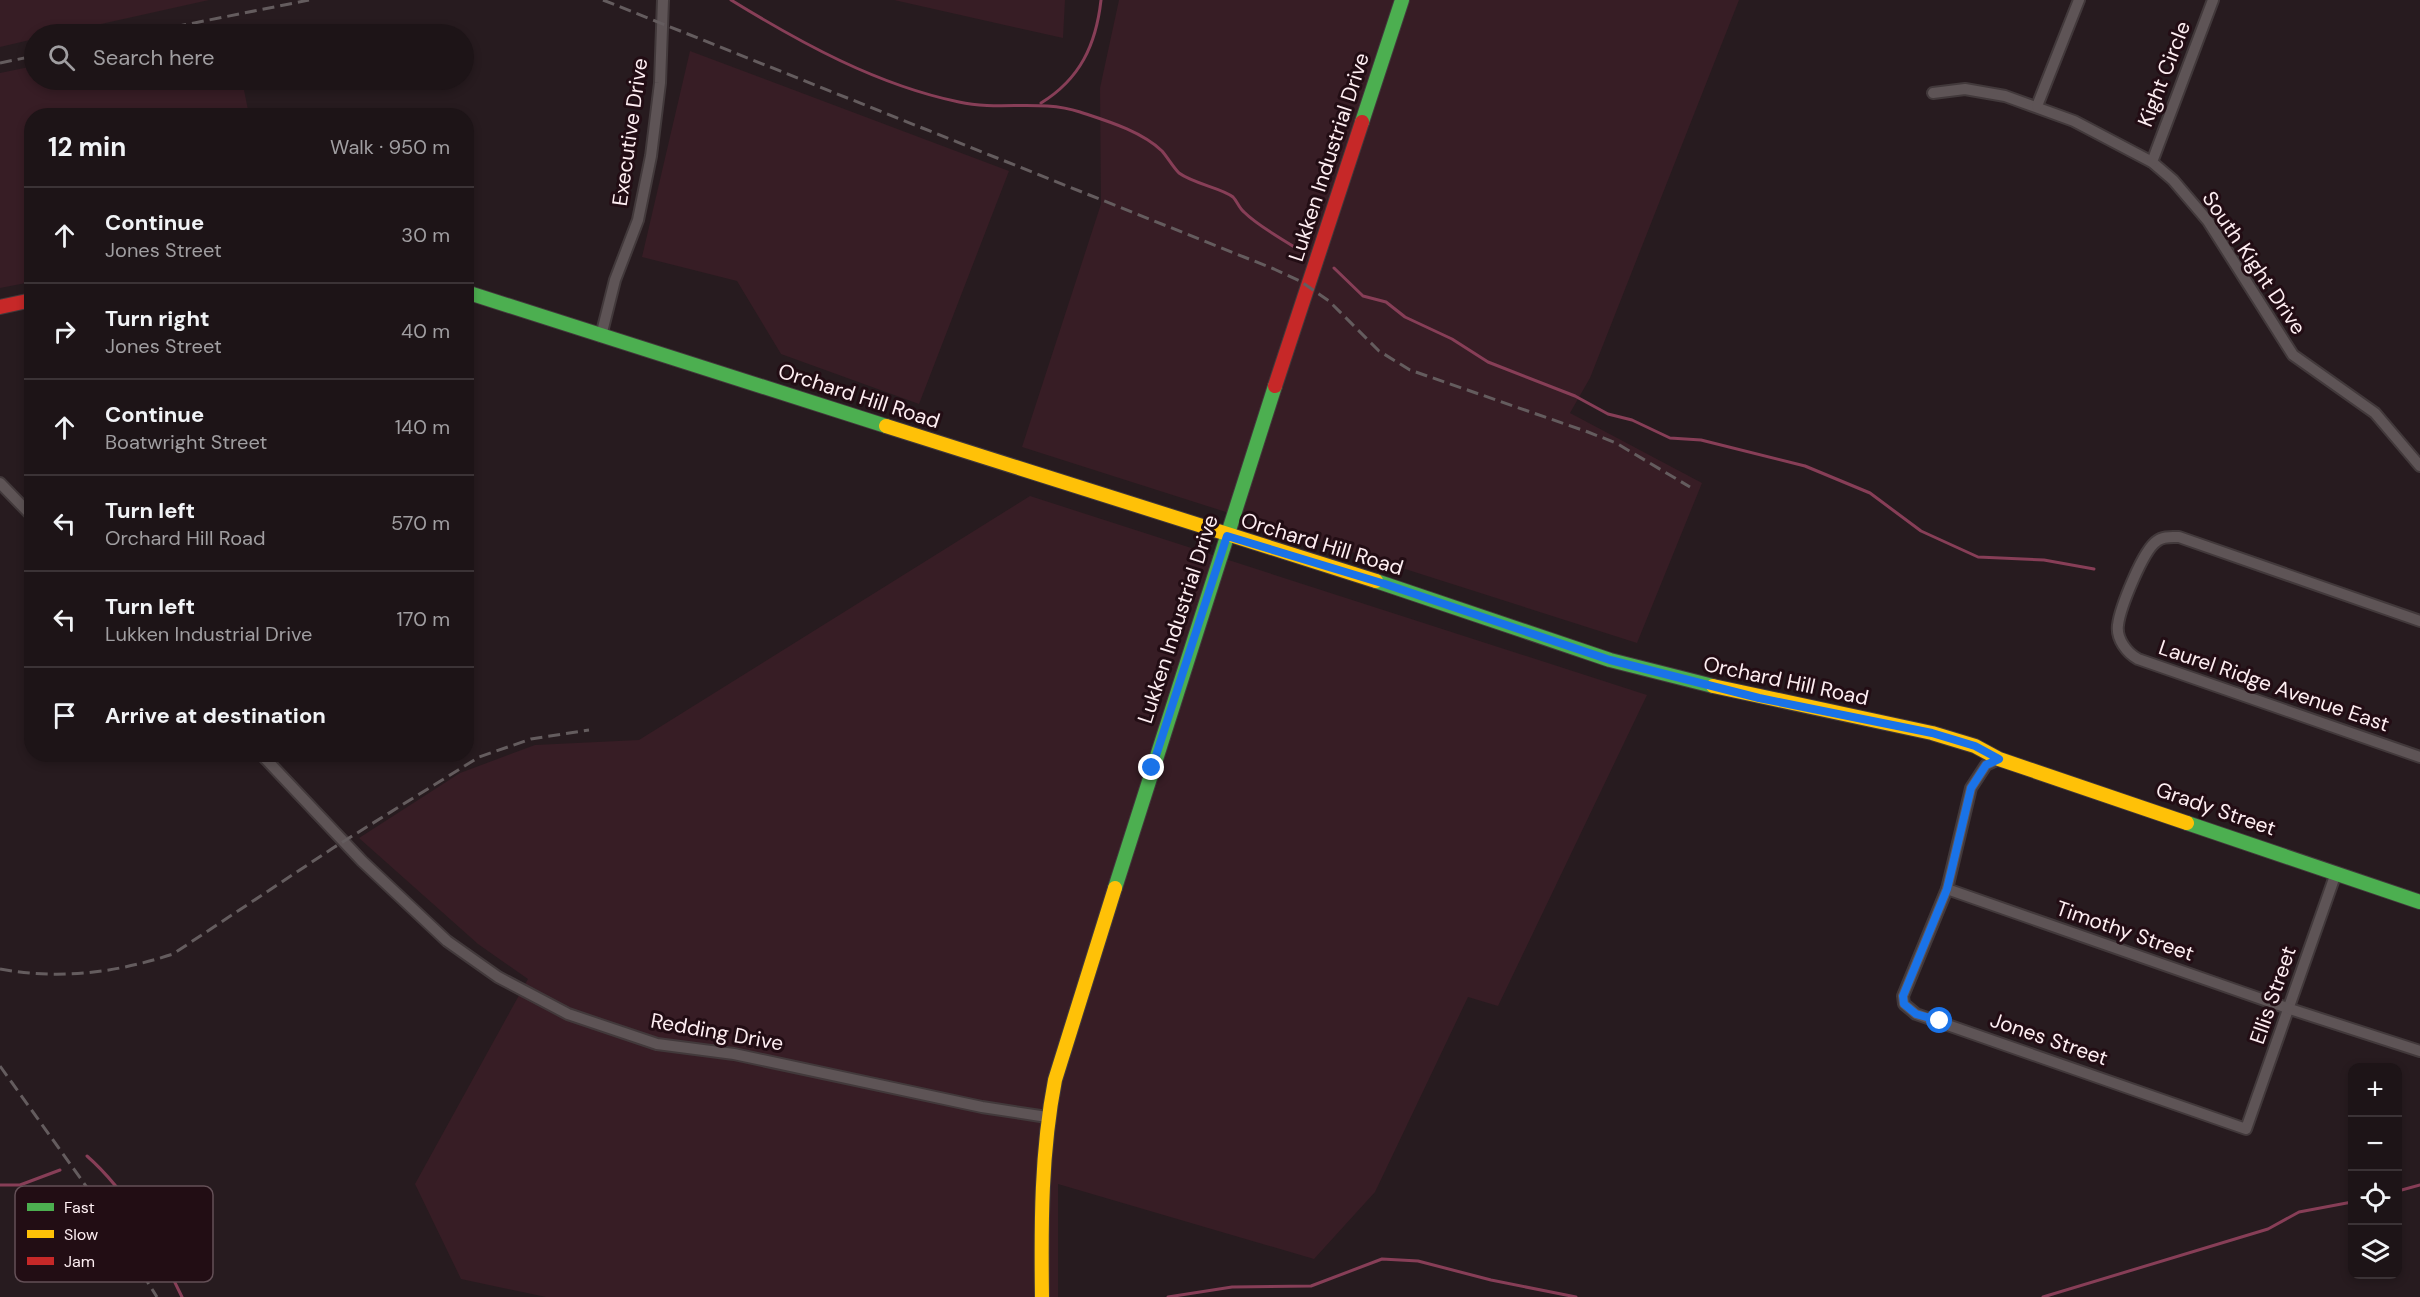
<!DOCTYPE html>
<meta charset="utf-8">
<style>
body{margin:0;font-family:"DM Sans",sans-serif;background:#251d20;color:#f1f3f6}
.controls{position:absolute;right:18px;bottom:18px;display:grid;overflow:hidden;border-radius:12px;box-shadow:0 3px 9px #0003}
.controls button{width:54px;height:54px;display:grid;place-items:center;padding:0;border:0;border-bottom:2px solid #3b3336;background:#1d1417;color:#f1f3f6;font:30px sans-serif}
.stop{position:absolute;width:18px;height:18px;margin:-14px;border:4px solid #1a73e8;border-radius:50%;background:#fff}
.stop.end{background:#1a73e8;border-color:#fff;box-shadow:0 2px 6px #0008}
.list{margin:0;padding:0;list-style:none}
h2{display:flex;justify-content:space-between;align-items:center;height:78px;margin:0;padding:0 24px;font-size:26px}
h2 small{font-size:20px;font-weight:400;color:#a09ea1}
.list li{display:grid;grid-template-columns:39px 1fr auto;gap:18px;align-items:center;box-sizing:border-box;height:96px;padding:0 24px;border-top:2px solid #3b3336}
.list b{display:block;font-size:22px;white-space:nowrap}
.list p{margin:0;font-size:20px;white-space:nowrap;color:#a09ea1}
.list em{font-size:20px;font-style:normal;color:#a09ea1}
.icon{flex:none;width:33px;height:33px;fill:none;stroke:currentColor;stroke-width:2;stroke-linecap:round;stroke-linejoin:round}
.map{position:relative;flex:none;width:2420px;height:1297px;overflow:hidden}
.search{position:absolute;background:#1d1417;box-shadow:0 3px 9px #0003;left:24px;top:24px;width:450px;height:66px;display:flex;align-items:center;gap:15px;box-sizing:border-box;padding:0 21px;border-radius:33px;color:#a09ea1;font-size:22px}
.panel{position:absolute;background:#1d1417;box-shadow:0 3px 9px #0003;left:24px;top:108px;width:450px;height:654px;border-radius:24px}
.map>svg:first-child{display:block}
.built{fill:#371d25}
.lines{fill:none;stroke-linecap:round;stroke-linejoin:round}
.stream{stroke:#873e57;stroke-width:3}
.street-casing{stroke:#42393b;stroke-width:14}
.fast-casing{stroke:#42393b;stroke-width:16}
.slow-casing{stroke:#42393b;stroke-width:16}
.jam-casing{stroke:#42393b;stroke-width:16}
.street{stroke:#5e5456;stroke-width:10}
.fast{stroke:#4caf50;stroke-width:14}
.slow{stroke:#ffc107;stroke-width:14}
.jam{stroke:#c62828;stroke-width:14}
.rail{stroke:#645c5e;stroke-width:3;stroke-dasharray:12 6;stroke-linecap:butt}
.route{stroke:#1a73e8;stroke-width:8}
.labels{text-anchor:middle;stroke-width:6;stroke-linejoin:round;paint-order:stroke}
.street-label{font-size:21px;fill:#feeef2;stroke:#220d14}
.key{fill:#220d14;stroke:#645057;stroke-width:1.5}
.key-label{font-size:16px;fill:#feeef2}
</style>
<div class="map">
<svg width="2420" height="1297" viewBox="0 0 2420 1297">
<rect width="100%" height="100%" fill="#271b1f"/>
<g class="built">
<path d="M0 0H209L56 34H34V39L0 47Z"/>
<path d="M894 0H1065L1063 38Z"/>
<path d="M1119 0H1739L1590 378 1570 413 1702 483 1637 643 1022 447 1101 204 1100 88Z"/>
<path d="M690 51 1009 171 919 404 781 354 737 281 642 257Z"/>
<path d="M34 66V80H242L249 115 32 116 31 282 0 288V73Z"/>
<path d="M1030 496 1647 695 1498 1006 1468 997 1375 1192 1314 1259 1058 1184V1297H546L461 1279 415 1184 528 979 478 944 359 838 460 773 535 745 639 740Z"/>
</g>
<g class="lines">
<g class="stream">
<path d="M731 0C801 43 877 85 959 102 1000 111 1040 99 1080 112 1107 121 1141 131 1162 151 1168 158 1173 167 1179 173 1194 184 1222 188 1233 197 1237 201 1239 208 1244 212 1258 226 1279 237 1296 248"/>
<path d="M1041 103C1080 79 1096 45 1101 0"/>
<path d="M1334 268 1363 296 1386 302 1405 317 1452 339 1488 362 1575 396 1608 414 1632 420 1670 438 1701 440 1805 466 1870 493 1921 531 1978 557 2044 560 2094 569"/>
<path d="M87 1156C129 1193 158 1247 182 1297"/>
<path d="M0 1185H20L60 1170"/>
<path d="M2398 1191 2420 1185"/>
<path d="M1168 1297 1232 1287 1311 1286 1382 1259 1418 1261 1491 1280 1576 1297"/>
<path d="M2043 1297 2268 1229 2299 1212 2352 1202"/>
</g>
<g class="street-casing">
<g id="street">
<path d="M1933 93 1965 89 2005 96 2074 121 2152 162 2173 180 2208 221 2293 355 2375 413 2420 466"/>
<path d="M2037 106 2079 0"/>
<path d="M2152 162 2213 0"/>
<path d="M601 336 615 280 638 220 651 156 660 83 663 0"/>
<path d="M0 483 32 516"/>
<path d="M2420 621 2179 537C2171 537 2163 536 2157 541 2143 550 2120 608 2118 625 2116 639 2127 653 2138 659L2420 757"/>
<path d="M261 754 362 861 447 941 498 977 568 1014 657 1044 734 1054 982 1107 1047 1117"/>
<path d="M1999 759 1986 765 1971 788 1947 889 1903 996 1904 1004 1916 1014 2246 1129 2336 873"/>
<path d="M1947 889 2290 1009 2420 1051"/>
</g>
</g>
<g class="fast-casing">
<g id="fast">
<path d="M1362 122 1402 0"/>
<path d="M466 292 886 426"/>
<path d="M1376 581 1610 660 1713 686"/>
<path d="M2187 823 2420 902"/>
<path d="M1115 888 1275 386"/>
</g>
</g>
<g class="slow-casing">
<g id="slow">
<path d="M886 426 1376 581"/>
<path d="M1713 686 1932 733 1975 746 1999 759 2187 823"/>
<path d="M1042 1297C1041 1224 1041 1152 1055 1080L1115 888"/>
</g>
</g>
<g class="jam-casing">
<g id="jam">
<path d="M0 307 32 300"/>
<path d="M1275 386 1362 122"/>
</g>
</g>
<use href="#street" class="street"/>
<use href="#fast" class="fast"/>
<use href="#slow" class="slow"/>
<use href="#jam" class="jam"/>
<g class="rail">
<path d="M603 0 1274 269 1300 281 1329 301 1379 351 1410 370 1588 432 1616 443 1690 487"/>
<path d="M139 34 309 0"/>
<path d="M0 63 34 56"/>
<path d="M0 969C60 980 115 973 173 954L333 848 479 757 531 739 589 730"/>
<path d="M0 1066 91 1193 157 1297"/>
</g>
</g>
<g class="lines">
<path class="route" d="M1152 768 1227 536 1385 584 1610 660 1759 698 1932 733 1975 746 1999 759 1986 765 1971 788 1947 889 1903 996 1904 1004 1916 1014 1940 1021"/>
</g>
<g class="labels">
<g class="street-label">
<text transform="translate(2164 74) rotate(-69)" y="7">Kight Circle</text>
<text transform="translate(630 132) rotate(-82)" y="7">Executive Drive</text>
<text transform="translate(1329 157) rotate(-72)" y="7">Lukken Industrial Drive</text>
<text transform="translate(2254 263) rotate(56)" y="7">South Kight Drive</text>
<text transform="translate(859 396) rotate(18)" y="7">Orchard Hill Road</text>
<text transform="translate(1322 544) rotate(17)" y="7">Orchard Hill Road</text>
<text transform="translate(1178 619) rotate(-72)" y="7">Lukken Industrial Drive</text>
<text transform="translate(1786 681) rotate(12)" y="7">Orchard Hill Road</text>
<text transform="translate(2274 686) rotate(19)" y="7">Laurel Ridge Avenue East</text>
<text transform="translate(2216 809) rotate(19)" y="7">Grady Street</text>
<text transform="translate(2125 931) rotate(19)" y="7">Timothy Street</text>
<text transform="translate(2273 995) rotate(-71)" y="7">Ellis Street</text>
<text transform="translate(717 1032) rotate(10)" y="7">Redding Drive</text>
<text transform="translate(2049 1039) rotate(19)" y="7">Jones Street</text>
</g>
</g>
<rect x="15" y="1186" width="198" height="96" rx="9" class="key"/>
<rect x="27" y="1203" width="27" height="8" fill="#4caf50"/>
<rect x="27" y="1230" width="27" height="8" fill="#ffc107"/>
<rect x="27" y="1257" width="27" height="8" fill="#c62828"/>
<g class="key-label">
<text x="64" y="1213">Fast</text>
<text x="64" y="1240">Slow</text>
<text x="64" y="1267">Jam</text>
</g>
</svg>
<div class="controls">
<button>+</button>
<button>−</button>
<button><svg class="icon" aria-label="locate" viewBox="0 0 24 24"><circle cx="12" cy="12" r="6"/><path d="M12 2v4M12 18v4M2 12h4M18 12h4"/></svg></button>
<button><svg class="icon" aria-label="layers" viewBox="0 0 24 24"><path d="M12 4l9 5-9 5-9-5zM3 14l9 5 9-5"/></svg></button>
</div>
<div class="stop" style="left:1940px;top:1021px"></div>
<div class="stop end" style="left:1152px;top:768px"></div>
<div class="search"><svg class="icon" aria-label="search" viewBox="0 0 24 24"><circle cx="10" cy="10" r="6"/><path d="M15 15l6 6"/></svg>Search here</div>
<section class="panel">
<h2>12 min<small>Walk · 950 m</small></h2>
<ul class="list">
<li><svg class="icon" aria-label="ahead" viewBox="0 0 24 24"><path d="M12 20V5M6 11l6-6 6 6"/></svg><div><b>Continue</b><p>Jones Street</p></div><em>30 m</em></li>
<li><svg class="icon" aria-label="right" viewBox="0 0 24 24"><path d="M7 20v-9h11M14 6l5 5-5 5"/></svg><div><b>Turn right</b><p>Jones Street</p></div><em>40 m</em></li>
<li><svg class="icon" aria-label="ahead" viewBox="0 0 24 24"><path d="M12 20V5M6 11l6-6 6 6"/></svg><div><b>Continue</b><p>Boatwright Street</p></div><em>140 m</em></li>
<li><svg class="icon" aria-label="left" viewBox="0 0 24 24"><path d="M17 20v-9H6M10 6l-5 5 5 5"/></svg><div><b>Turn left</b><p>Orchard Hill Road</p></div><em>570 m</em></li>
<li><svg class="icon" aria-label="left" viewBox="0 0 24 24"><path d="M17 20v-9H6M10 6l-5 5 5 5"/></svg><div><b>Turn left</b><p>Lukken Industrial Drive</p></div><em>170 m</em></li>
<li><svg class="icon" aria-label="arrive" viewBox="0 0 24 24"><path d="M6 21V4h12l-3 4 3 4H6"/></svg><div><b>Arrive at destination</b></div></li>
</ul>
</section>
</div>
